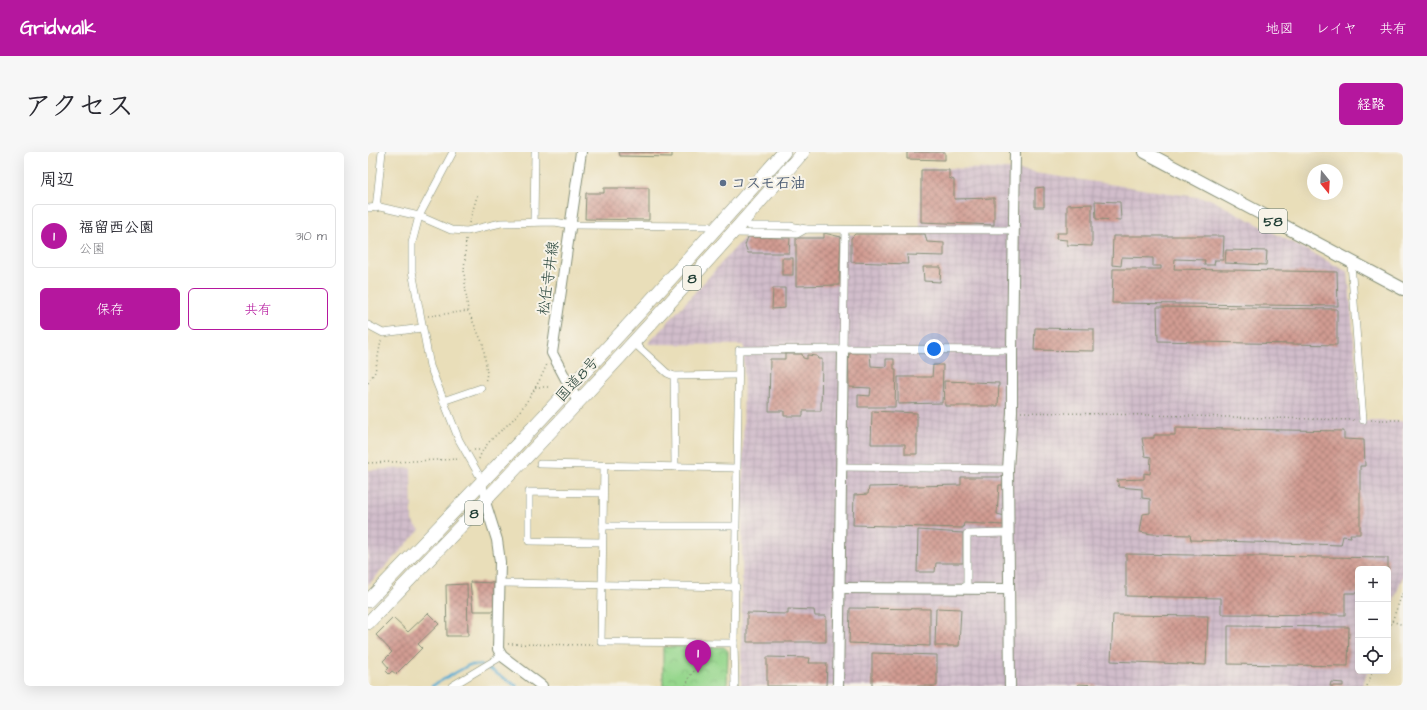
<!DOCTYPE html>
<html lang="ja">
<meta charset="utf-8">
<style>
body{margin:0;font-family:"Architects Daughter","Klee One",sans-serif;background:#f7f7f7;color:#2b2b33}
.controls{position:absolute;right:12px;bottom:12px;display:grid;overflow:hidden;border-radius:6px;box-shadow:0 4px 16px #0002}
.controls button{width:36px;height:36px;display:grid;place-items:center;padding:0;border:0;border-bottom:1px solid #e1e1e2;background:#fff;color:#2b2b33;font:20px sans-serif}
.compass{position:absolute;left:939px;top:12px;width:36px;height:36px;border-radius:50%;background:#fff;box-shadow:0 4px 16px #0002;rotate:162deg}
.you{position:absolute;left:566px;top:197px;width:14px;height:14px;margin:-10px;border:3px solid #fff;border-radius:50%;background:#1a73e8;box-shadow:0 0 0 6px #1a73e833}
.badge{display:grid;place-items:center;width:26px;height:26px;border-radius:50%;background:#b5179e;color:#fff;font-size:13px;font-weight:700}
.pin{position:absolute;translate:-50% -33px;filter:drop-shadow(0 1px 2px #0008)}
.pin::after{content:'';position:absolute;top:21px;width:14px;height:12px;background:inherit;clip-path:polygon(0 0,100% 0,50% 100%)}
.list{margin:0;padding:0;list-style:none}
h2{display:flex;justify-content:space-between;align-items:center;height:52px;margin:0;padding:0 16px;font-size:17px}
h2 small{font-size:13px;font-weight:400;color:#7c7c81}
.list li{display:grid;grid-template-columns:26px 1fr auto;gap:12px;align-items:center;box-sizing:border-box;height:64px;margin:0 8px 8px;padding:0 8px;border:1px solid #e1e1e2;border-radius:6px}
.list b{display:block;font-size:15px;white-space:nowrap}
.list p{margin:0;font-size:13px;white-space:nowrap;color:#7c7c81}
.list em{font-size:13px;font-style:normal;color:#7c7c81}
.actions{display:flex;gap:8px;padding:12px 16px}
.actions a{flex:1;padding:9px 0;border:1px solid #b5179e;border-radius:6px;text-align:center;font-size:14px;color:#b5179e}
.actions .main{background:#b5179e;color:#fff}
.icon{flex:none;width:22px;height:22px;fill:none;stroke:currentColor;stroke-width:2;stroke-linecap:round;stroke-linejoin:round}
.map{position:relative;flex:none;width:1035px;height:534px;overflow:hidden;border-radius:6px}
header{display:flex;align-items:center;gap:24px;box-sizing:border-box;height:56px;padding:0 20px;background:#b5179e;color:#fff}
header strong{font-size:19px}
nav{display:flex;gap:22px;margin-inline-start:auto;font-size:14px}
.intro{display:flex;align-items:center;justify-content:space-between;box-sizing:border-box;height:96px;padding:0 24px}
h1{margin:0;font-size:28px}
.button{padding:10px 18px;border-radius:6px;background:#b5179e;color:#fff;font-size:14px;font-weight:700}
main{display:flex;gap:24px;padding:0 24px}
aside{flex:1;background:#fff;border-radius:6px;box-shadow:0 4px 16px #0002}
.map>svg:first-child{display:block}
.industrial{fill:url(#industrial-grid)}
.park{fill:url(#park-crowns);stroke:#5a8a60}
.lines{fill:none;stroke-linecap:round;stroke-linejoin:round}
.stream{stroke:#59acd4;stroke-width:2.5}
.building{fill:url(#building-cross-hatch)}
.street-casing{stroke:#848e76;stroke-width:8}
.secondary-casing{stroke:#848e76;stroke-width:12}
.primary-casing{stroke:#848e76;stroke-width:14}
.highway-casing{stroke:#848e76;stroke-width:14}
.path{stroke:#848e76;stroke-width:1.5;stroke-dasharray:1 3;stroke-linecap:butt}
.street{stroke:#fff;stroke-width:7}
.secondary{stroke:#fff;stroke-width:10}
.primary{stroke:#fff;stroke-width:12}
.highway{stroke:#fff;stroke-width:13}
.service-dot{fill:#5c6f8a;stroke:#f7f3e8;stroke-width:1.5}
.labels{text-anchor:middle;stroke-width:4;stroke-linejoin:round;paint-order:stroke}
.shield{fill:#f7f3e8;stroke:#60746a;stroke-width:1}
.shield-label{font-size:14px;font-weight:bold;fill:#1f3d34}
.service-label{font-size:15px;font-weight:bold;fill:#4e5e75;stroke:#f7f3e8;text-anchor:start}
.street-label{font-size:15px;fill:#1f3d34;stroke:#f7f3e8}
</style>
<header>
<strong>Gridwalk</strong>
<nav><a>地図</a><a>レイヤ</a><a>共有</a></nav>
</header>
<div class="intro"><h1>アクセス</h1><a class="button">経路</a></div>
<main>
<aside>
<h2>周辺<small></small></h2>
<ul class="list">
<li><span class="badge">1</span><div><b>福留西公園</b><p>公園</p></div><em>310 m</em></li>
</ul>
<div class="actions"><a class="main">保存</a><a>共有</a></div>
</aside>
<div class="map">
<svg width="1035" height="534" viewBox="0 0 1035 534">
<defs>
<pattern id="industrial-grid" width="8" height="8" patternUnits="userSpaceOnUse"><rect width="8" height="8" fill="#d1bdcb"/><path d="M0 4h8M4 0v8" fill="none" stroke="#b3a3af"/></pattern>
<pattern id="park-crowns" width="20" height="18" patternUnits="userSpaceOnUse"><rect width="20" height="18" fill="#96d78d"/><path d="M2 6a3 3 0 1 1 6 0M12 15a3 3 0 1 1 6 0" fill="none" stroke="#81b97a"/></pattern>
<pattern id="building-cross-hatch" width="8" height="8" patternUnits="userSpaceOnUse"><rect width="8" height="8" fill="#d19b92"/><path d="M0 0l8 8M0 8l8-8" fill="none" stroke="#a98078"/></pattern>
</defs>
<rect width="100%" height="100%" fill="#f7f3e8"/>
<filter id="ink" filterUnits="userSpaceOnUse"><feTurbulence type="fractalNoise" baseFrequency=".025" numOctaves="2"/><feDisplacementMap in="SourceGraphic" scale="8" xChannelSelector="R" yChannelSelector="G"/><feConvolveMatrix kernelMatrix="1 2 1 2 8 2 1 2 1" color-interpolation-filters="sRGB"/></filter>
<filter id="wash" filterUnits="userSpaceOnUse"><feTurbulence type="fractalNoise" baseFrequency=".012" numOctaves="4" result="noise"/><feDisplacementMap in="SourceGraphic" scale="16" xChannelSelector="R" yChannelSelector="G"/><feGaussianBlur stdDeviation="0.9" result="paint"/><feColorMatrix in="noise" values="0 0 0 0 0 0 0 0 0 0 0 0 0 0 0 0 0 1.4 0 .05"/><feComposite in="paint" operator="in"/></filter>
<g filter="url(#wash)">
<rect width="100%" height="100%" fill="#e9deb9"/>
<g class="industrial">
<path d="M552 16 640 17 842 47 980 120 993 269H1035V423L1020 465V417H990V519H1000L994 534H373L376 193 280 192 376 86 552 80Z"/>
<path d="M43 316 44 369 52 378 0 433V318Z"/>
</g>
<path class="park" d="M295 495H356L360 499 359 534H295Z"/>
<g class="lines">
<g class="stream">
<path d="M119 516 149 534"/>
<path d="M64 534 101 513H114"/>
</g>
</g>
<g id="blocks">
<g class="building">
<path d="M251 0H304V5L252 4Z"/>
<path d="M539 0H577V8L539 7Z"/>
<path d="M553 18H581V26L586 28V47L626 46V73L553 70Z"/>
<path d="M676 35V55H667V36Z"/>
<path d="M236 36H281V68L217 67 218 41H236Z"/>
<path d="M727 49 752 50 753 68 728 67Z"/>
<path d="M724 52V94L699 93V88L688 87 689 81H699V53Z"/>
<path d="M456 81 473 85 471 133 428 134V86H456Z"/>
<path d="M487 82H557L559 90 576 91V104L539 103 540 112 483 110V86Z"/>
<path d="M745 84H856L855 108H847L846 113H836L837 108 807 107 806 117 969 120 970 154 744 151 745 117H793V114H785V106L754 105 753 114 744 113Z"/>
<path d="M380 85 422 86 421 101H380L377 93Z"/>
<path d="M858 98 899 99 898 113 857 111Z"/>
<rect x="414" y="106" width="11" height="17"/>
<path d="M555 115H573L572 130 556 129Z"/>
<path d="M405 136H417V156L404 157Z"/>
<path d="M789 155 969 157V193L790 189Z"/>
<path d="M667 176 726 177V199L666 198Z"/>
<path d="M483 201H502L503 214 518 215V207H526V217H528L527 255H490V243L502 244 503 236 481 235 480 203Z"/>
<path d="M417 202H434L435 206 439 207V203L449 204 450 207H454L453 259H435V264H416V259H401L402 207H417Z"/>
<path d="M565 213H575L574 251 530 252V225H564Z"/>
<path d="M576 229 631 231 630 254H577Z"/>
<path d="M504 259 549 261V302H537V292H503Z"/>
<path d="M807 276 976 279V287L996 288 997 314H992V382H982L983 385 975 384 973 393 823 388 822 383 784 382 772 380 775 362 782 361V347L774 346V337L751 335 749 328 776 327V321L782 322 783 305 777 304 774 286H786V283H807Z"/>
<path d="M593 325H636V333H631L629 362 637 364 636 373 596 371 595 376 485 373 486 343 500 342 501 335 593 333Z"/>
<path d="M550 378 595 381V411H568L567 420H549Z"/>
<path d="M758 402 1020 406V417H990V441H977V463L853 462V446L758 444Z"/>
<path d="M102 430 126 431V459H105Z"/>
<path d="M99 432 100 484H79L78 433Z"/>
<path d="M482 456 562 457V494L481 491Z"/>
<path d="M568 456 593 457 591 494H567Z"/>
<path d="M420 457 446 458 447 464H458V490H379V461L420 462Z"/>
<path d="M60 461 71 472 50 492 54 496 28 522 24 519 21 522 18 519 21 516 15 509 24 500 8 483 25 466 40 480Z"/>
<path d="M745 463 840 464 838 513 743 509Z"/>
<path d="M860 474 981 475 980 514 860 512Z"/>
<path d="M504 501 569 503V534H504Z"/>
<path d="M399 505 442 506 441 511H459L458 534H399Z"/>
<path d="M963 530 975 531V534H962Z"/>
<path d="M710 532 729 533V534H710Z"/>
</g>
</g>
</g>
<g filter="url(#ink)">
<use href="#blocks" fill-opacity="0" stroke="#848e76" stroke-width="1"/>
<g class="lines">
<g class="street-casing">
<g id="street">
<path d="M85 0 51 64 44 91V119L62 214 91 288 115 330 117 349"/>
<path d="M0 56 12 55 51 64 83 78 99 79 133 71 187 70 203 73 340 74"/>
<path d="M8 56 14 0"/>
<path d="M166 70 167 0"/>
<path d="M382 74H422L438 77"/>
<path d="M366 81 429 82 438 77 646 78"/>
<path d="M983 111 995 268"/>
<path d="M0 173 15 181 54 176"/>
<path d="M265 190 299 221 306 224 370 223"/>
<path d="M475 197 477 78"/>
<path d="M306 224 307 315"/>
<path d="M75 249 113 236"/>
<path d="M172 312 368 316"/>
<path d="M236 314 233 490 366 491"/>
<path d="M474 315 640 317"/>
<path d="M235 374H367"/>
<path d="M234 390 161 389V340L235 341"/>
<path d="M133 431 368 435"/>
<path d="M599 437V382L641 381"/>
<path d="M84 534 134 504"/>
<path d="M367 534 366 491 371 198 475 197 644 198"/>
</g>
</g>
<g class="secondary-casing">
<g id="secondary">
<path d="M210 250 184 201 213 0"/>
<path d="M117 350 129 388 132 410 130 497 134 504 174 534"/>
<path d="M471 436 640 437"/>
<path d="M470 534 475 197"/>
<path d="M642 534 640 317 644 260V198L647 0"/>
</g>
</g>
<g class="primary-casing">
<path id="primary" d="M777 0 1035 137"/>
</g>
<g class="highway-casing">
<g id="highway">
<path d="M0 449C142 302 281 153 416 0"/>
<path d="M0 471C148 317 296 162 435 0"/>
</g>
</g>
<g class="path">
<path d="M101 71 110 41"/>
<path d="M98 87 96 121 100 159 115 192 119 221 117 231"/>
<path d="M60 164 100 159"/>
<path d="M0 231 7 220 13 189"/>
<path d="M167 235H181"/>
<path d="M653 260 987 268"/>
<path d="M1003 268H1035"/>
<path d="M106 298H114"/>
<path d="M111 307C117 287 139 277 151 260 162 246 172 229 179 212"/>
<path d="M0 311 92 307"/>
<path d="M1024 469 1035 473"/>
<path d="M1020 480 1035 440"/>
<path d="M140 492 226 493"/>
<path d="M318 534 322 524 330 514 331 499"/>
<path d="M999 534 1005 519"/>
</g>
<use href="#street" class="street"/>
<use href="#secondary" class="secondary"/>
<use href="#primary" class="primary"/>
<use href="#highway" class="highway"/>
</g>
</g>
<circle class="service-dot" cx="355" cy="31" r="4"/>
<g class="labels">
<g class="shield">
<rect x="891" y="57" width="28" height="24" rx="3"/>
<rect x="315" y="114" width="18" height="24" rx="3"/>
<rect x="97" y="349" width="18" height="24" rx="3"/>
</g>
<g class="shield-label">
<text x="905" y="74">58</text>
<text x="324" y="131">8</text>
<text x="106" y="366">8</text>
</g>
<g class="service-label">
<text x="363" y="36">コスモ石油</text>
</g>
<g class="street-label">
<text transform="translate(180 126) rotate(-82)" y="5">松任寺井線</text>
<text transform="translate(209 227) rotate(-47)" y="5">国道8号</text>
</g>
</g>
</svg>
<div class="controls">
<button>+</button>
<button>−</button>
<button><svg class="icon" aria-label="locate" viewBox="0 0 24 24"><circle cx="12" cy="12" r="6"/><path d="M12 2v4M12 18v4M2 12h4M18 12h4"/></svg></button>
</div>
<svg class="compass" viewBox="-18 -18 36 36"><path d="M0-13l5 13h-10z" fill="#e53935"/><path d="M0 13l5-13h-10z" fill="#7c7c81"/></svg>
<div class="you"></div>
<div class="pin badge" style="left:330px;top:521px">1</div>
</div>
</main>
